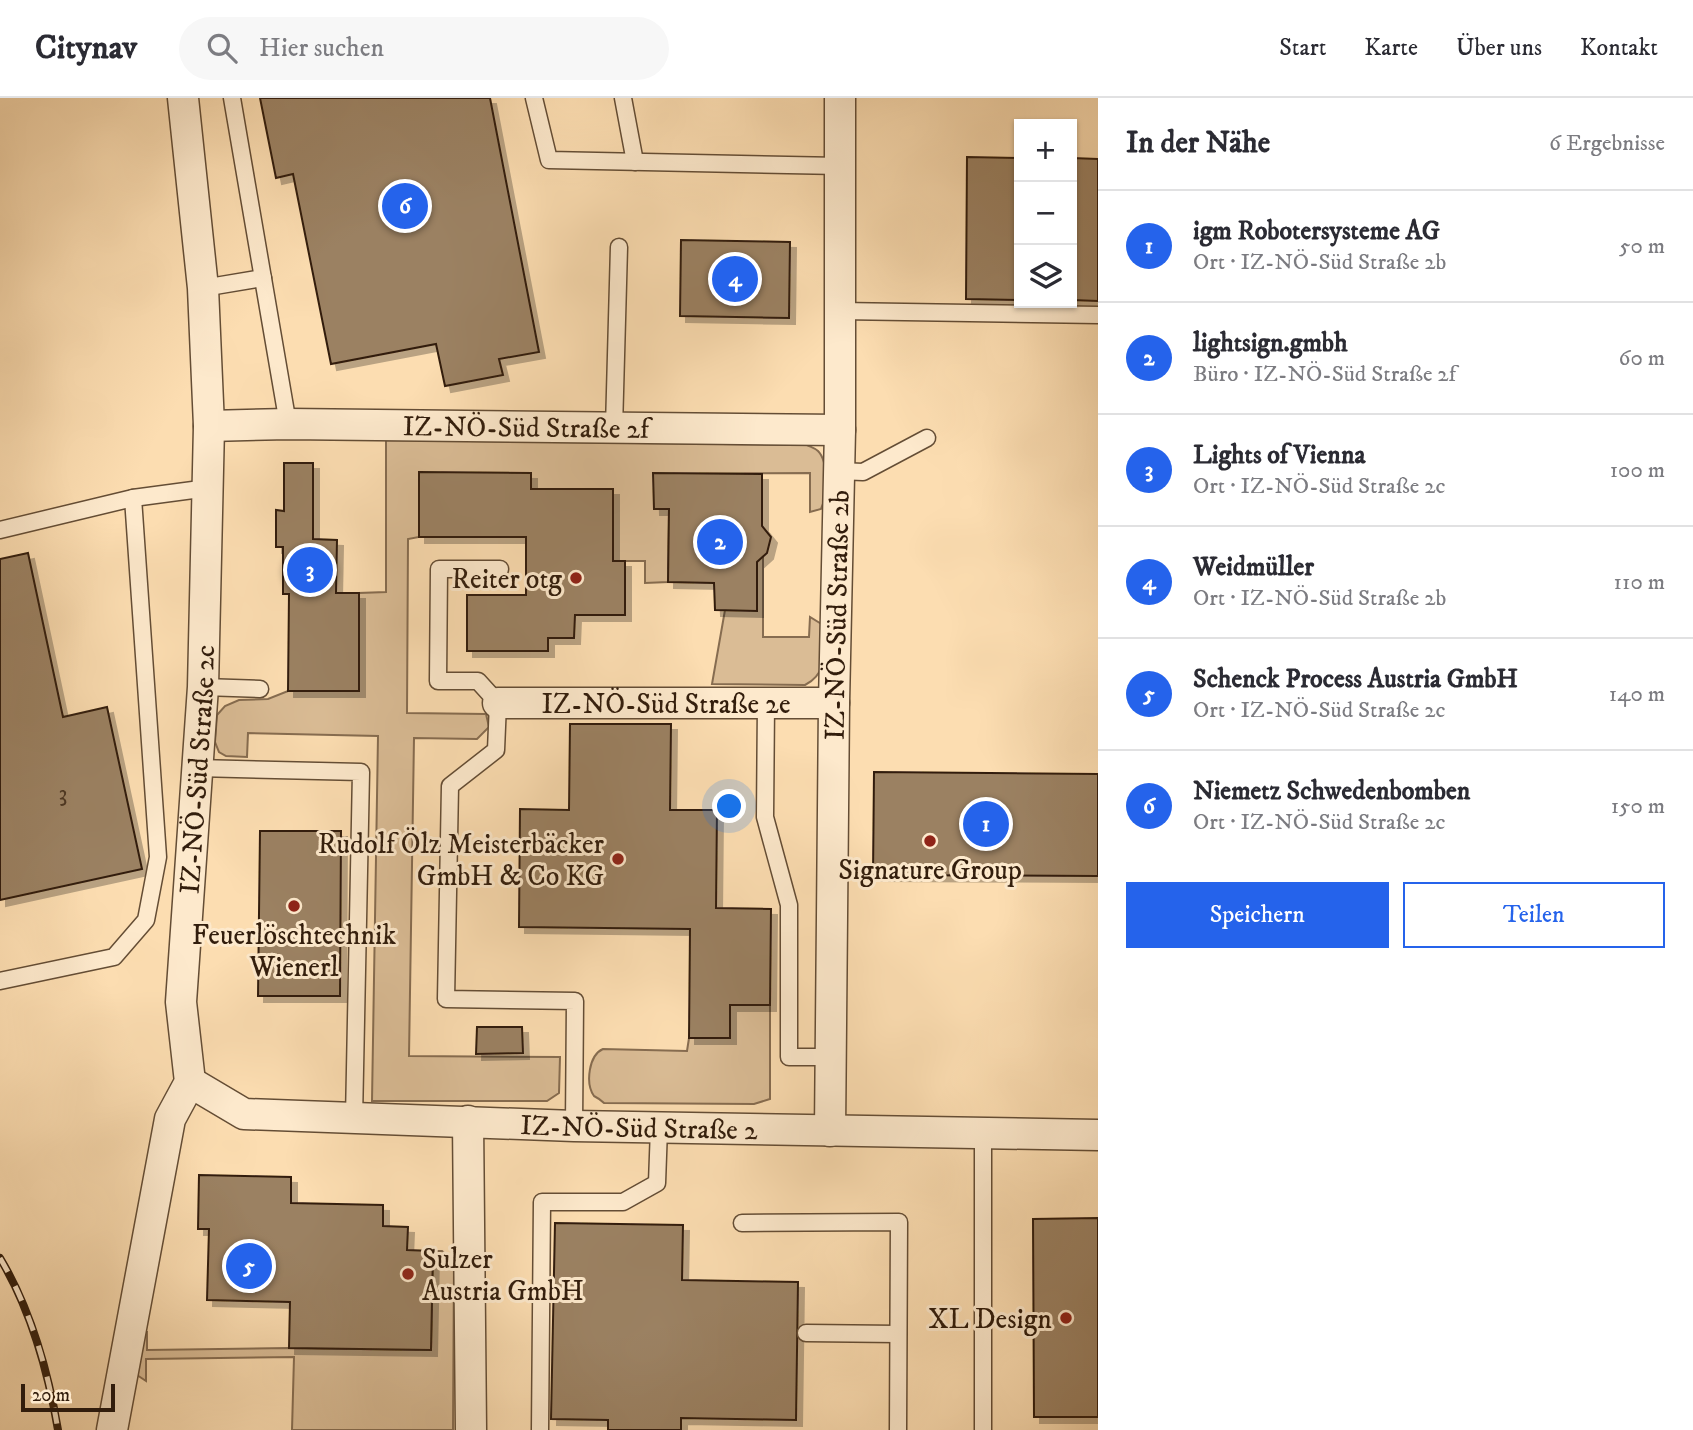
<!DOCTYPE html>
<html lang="de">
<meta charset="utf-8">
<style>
body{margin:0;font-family:"IM FELL DW Pica",serif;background:#f7f7f7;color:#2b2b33}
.controls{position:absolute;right:21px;top:21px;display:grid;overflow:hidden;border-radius:0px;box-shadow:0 2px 5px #0004}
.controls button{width:63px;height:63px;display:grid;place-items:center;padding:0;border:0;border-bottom:2px solid #e1e1e2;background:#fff;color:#2b2b33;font:35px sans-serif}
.scale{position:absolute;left:21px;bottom:18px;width:94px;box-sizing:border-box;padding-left:7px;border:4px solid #321d0c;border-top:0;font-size:19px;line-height:24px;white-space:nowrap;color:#321d0c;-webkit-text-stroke:5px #fde9cc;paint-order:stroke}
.you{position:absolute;left:730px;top:709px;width:24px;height:24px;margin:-18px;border:5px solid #fff;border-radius:50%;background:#1a73e8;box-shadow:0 0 0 10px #1a73e833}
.badge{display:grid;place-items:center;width:46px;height:46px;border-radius:50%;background:#2563eb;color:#fff;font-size:23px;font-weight:700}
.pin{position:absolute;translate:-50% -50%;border:4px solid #fff;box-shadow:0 2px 7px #0006}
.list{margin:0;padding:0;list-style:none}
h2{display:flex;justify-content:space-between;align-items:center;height:91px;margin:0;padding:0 28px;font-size:30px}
h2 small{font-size:23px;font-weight:400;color:#7c7c81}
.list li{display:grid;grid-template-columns:46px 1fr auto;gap:21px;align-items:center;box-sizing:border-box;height:112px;padding:0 28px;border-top:2px solid #e1e1e2}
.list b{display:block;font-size:26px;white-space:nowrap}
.list p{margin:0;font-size:23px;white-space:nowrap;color:#7c7c81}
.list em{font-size:23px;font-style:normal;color:#7c7c81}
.actions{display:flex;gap:14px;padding:21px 28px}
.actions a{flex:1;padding:16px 0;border:2px solid #2563eb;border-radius:0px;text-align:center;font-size:24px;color:#2563eb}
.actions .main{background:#2563eb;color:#fff}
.icon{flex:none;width:38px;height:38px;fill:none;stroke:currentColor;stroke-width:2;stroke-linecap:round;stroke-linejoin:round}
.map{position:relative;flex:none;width:1098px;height:1332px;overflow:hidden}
header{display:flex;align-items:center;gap:42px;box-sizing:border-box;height:98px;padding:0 35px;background:#fff;border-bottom:2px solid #e1e1e2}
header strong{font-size:33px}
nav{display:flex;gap:38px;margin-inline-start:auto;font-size:24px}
.search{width:490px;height:63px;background:#f7f7f7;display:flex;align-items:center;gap:18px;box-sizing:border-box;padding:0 24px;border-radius:38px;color:#7c7c81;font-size:26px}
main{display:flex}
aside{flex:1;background:#fff}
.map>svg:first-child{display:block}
.green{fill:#dabc95;stroke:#866c50;stroke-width:2}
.building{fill:#9b8162;stroke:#321d0c;stroke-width:2;filter:url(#shadow)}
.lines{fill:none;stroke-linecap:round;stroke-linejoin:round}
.service-casing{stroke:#644d35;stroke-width:19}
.minor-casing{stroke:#644d35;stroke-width:33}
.service{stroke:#fde9cc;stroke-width:16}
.minor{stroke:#fde9cc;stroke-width:30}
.rail-casing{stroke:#321d0c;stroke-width:8}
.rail{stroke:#fde9cc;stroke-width:5;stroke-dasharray:16;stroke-linecap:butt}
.poi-dot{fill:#8f2418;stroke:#fde9cc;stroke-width:2.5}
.labels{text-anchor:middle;stroke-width:6;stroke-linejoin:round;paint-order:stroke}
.number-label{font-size:24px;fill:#4c3622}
.street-label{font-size:28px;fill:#321d0c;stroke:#fde9cc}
.poi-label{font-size:28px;fill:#321d0c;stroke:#fde9cc;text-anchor:end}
</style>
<header>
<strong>Citynav</strong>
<div class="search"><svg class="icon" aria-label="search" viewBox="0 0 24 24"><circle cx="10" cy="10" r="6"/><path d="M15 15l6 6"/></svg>Hier suchen</div>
<nav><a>Start</a><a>Karte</a><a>Über uns</a><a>Kontakt</a></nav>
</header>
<main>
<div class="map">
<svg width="1098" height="1332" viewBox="0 0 1098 1332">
<defs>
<filter id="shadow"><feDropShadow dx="6" dy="6" stdDeviation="0" flood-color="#0004"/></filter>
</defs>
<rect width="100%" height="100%" fill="#fcddb1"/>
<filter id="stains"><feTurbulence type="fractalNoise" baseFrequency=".00286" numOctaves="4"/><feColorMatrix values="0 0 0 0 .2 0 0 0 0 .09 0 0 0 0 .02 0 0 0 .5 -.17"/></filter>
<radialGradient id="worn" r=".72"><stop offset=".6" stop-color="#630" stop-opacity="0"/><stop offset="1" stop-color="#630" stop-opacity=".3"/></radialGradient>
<g class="green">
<path d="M386 342 807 347C811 349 815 350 818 353 829 364 827 398 821 411L810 414V375L654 376 669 411 668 484 645 485V463H613V391H531V375H419V439L408 441 407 615 486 616 489 629 477 641 414 640 409 958 560 959 559 995 547 1003H372L378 638 248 635 247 659 226 658 219 654 215 644 217 617 225 608 239 602 268 601 288 593H359V495L386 494Z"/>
<path d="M757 458H763V539H809L810 519 823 527C823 551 830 574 805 587L712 586 725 512H757Z"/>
<path d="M730 907H770V1001L754 1006 604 1005C602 1003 596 999 594 998 585 985 589 957 603 951L687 953 689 940H730Z"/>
<path d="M433 1153H442L454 1163 453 1332H292L294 1259 146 1261V1283L134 1275 139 1234H147V1252L289 1250 431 1252Z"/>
</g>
<g class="building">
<path d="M260 0H490L539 254 499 261 503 277 445 288 436 246 331 266 293 76 276 80Z"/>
<path d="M967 59 1019 60V202L966 201Z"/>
<path d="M1072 60 1098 61V203L1072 202Z"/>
<path d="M681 142 790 144 789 220 680 218Z"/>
<path d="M284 365H313V441L337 442 336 495H359V593H288L289 496H283V449H276V412L284 413Z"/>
<path d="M419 374 531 375V391H613V463H625V517H575L574 540H548V553H467V497H526V439H419Z"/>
<path d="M653 375 762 376V428L771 439 767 455 757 464V513L715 512 714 485 668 484 669 411H654Z"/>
<path d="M28 455 63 619 107 609 142 771 0 802V461Z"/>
<path d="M570 626H671L670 712H717L716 810 771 811 770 907H730V940H689L690 831 519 829 520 711 569 712Z"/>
<path d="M874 674 1098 676V778L873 777Z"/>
<path d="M260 733H341L340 898H258Z"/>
<path d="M477 929H522L523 955 476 956Z"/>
<path d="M199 1077 291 1079V1105L383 1107V1128L408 1129 407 1152 433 1153 431 1252 289 1250 290 1204 207 1202 209 1131H198Z"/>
<path d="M1098 1120V1319H1034L1033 1121Z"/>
<path d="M555 1125 683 1127 682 1182 798 1184 796 1322 681 1320V1332H608V1322L551 1321Z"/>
</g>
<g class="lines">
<g class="service-casing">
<g id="service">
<path d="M232 0 288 326"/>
<path d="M534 0 549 62 840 68"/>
<path d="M623 0 635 64"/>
<path d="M203 190 263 180"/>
<path d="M840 213 1098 217"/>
<path d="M614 330 619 149"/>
<path d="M839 373 863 374 927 340"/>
<path d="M133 400 208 390"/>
<path d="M0 432 133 400 158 759 146 822 114 859 0 883"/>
<path d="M500 471H439L438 583H478L498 605 496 652 450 688 446 901 575 903 574 1028"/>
<path d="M203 589 260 591"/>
<path d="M766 605 765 719 789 807V959H830"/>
<path d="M197 670 361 674 354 1021"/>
<path d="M983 1035V1332"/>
<path d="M742 1125 899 1124 898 1332"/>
<path d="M806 1235 898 1236"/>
<path d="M540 1332 542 1104H623L657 1085 659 1030"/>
</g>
</g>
<g class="minor-casing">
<g id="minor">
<path id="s1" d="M209 328 288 326 840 332"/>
<path id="s2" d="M498 605H834"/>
<path id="s3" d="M190 984 244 1016 574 1028 1098 1037"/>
<path d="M468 1023 471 1332"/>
<path id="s4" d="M830 1033 834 605 840 332V0"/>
<path id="s5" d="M112 1332 170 1021 190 984 181 904 203 589 209 328 203 190 183 0"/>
</g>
</g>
<use href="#service" class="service"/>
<use href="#minor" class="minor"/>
<g class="rail-casing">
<path id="rail" d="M0 1160C31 1212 48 1273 58 1332"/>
</g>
<use href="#rail" class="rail"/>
</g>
<g class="poi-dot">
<circle cx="576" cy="480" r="7"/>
<circle cx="930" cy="743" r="7"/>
<circle cx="618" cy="761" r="7"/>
<circle cx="294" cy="808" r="7"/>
<circle cx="408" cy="1176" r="7"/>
<circle cx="1066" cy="1220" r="7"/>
</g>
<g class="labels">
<g class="number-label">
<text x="63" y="703">3</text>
</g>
<g class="street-label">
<text dy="10" stroke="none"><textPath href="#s1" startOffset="317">IZ-NÖ-Süd Straße 2f</textPath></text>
<text dy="10" stroke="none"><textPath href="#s4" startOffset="516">IZ-NÖ-Süd Straße 2b</textPath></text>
<text dy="10" stroke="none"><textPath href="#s2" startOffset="168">IZ-NÖ-Süd Straße 2e</textPath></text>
<text dy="10" stroke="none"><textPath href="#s5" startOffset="672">IZ-NÖ-Süd Straße 2c</textPath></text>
<text dy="10" stroke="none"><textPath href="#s3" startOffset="458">IZ-NÖ-Süd Straße 2</textPath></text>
</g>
<g class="poi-label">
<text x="562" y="490">Reiter otg</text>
<text x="604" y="755">Rudolf Ölz Meisterbäcker<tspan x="604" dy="32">GmbH &amp; Co KG</tspan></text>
<text x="930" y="781" text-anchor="middle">Signature Group</text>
<text x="294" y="846" text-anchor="middle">Feuerlöschtechnik<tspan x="294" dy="32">Wienerl</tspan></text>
<text x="422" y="1170" text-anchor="start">Sulzer<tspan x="422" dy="32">Austria GmbH</tspan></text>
<text x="1052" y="1230">XL Design</text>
</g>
</g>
<rect width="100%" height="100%" filter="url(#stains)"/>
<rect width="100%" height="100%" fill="url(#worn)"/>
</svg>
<div class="controls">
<button>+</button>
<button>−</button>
<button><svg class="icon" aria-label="layers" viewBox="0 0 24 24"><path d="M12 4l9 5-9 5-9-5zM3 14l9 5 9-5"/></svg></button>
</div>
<div class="scale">20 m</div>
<div class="you"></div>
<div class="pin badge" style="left:986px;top:726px">1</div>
<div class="pin badge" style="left:720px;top:444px">2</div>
<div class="pin badge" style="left:310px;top:472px">3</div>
<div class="pin badge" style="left:735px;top:181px">4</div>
<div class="pin badge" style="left:249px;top:1168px">5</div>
<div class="pin badge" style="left:405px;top:108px">6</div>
</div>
<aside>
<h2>In der Nähe<small>6 Ergebnisse</small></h2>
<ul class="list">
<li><span class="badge">1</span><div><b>igm Robotersysteme AG</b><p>Ort · IZ-NÖ-Süd Straße 2b</p></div><em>50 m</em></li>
<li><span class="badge">2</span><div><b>lightsign.gmbh</b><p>Büro · IZ-NÖ-Süd Straße 2f</p></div><em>60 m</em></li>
<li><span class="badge">3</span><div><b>Lights of Vienna</b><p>Ort · IZ-NÖ-Süd Straße 2c</p></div><em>100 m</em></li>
<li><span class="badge">4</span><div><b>Weidmüller</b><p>Ort · IZ-NÖ-Süd Straße 2b</p></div><em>110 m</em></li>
<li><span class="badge">5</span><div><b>Schenck Process Austria GmbH</b><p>Ort · IZ-NÖ-Süd Straße 2c</p></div><em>140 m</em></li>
<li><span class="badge">6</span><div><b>Niemetz Schwedenbomben</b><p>Ort · IZ-NÖ-Süd Straße 2c</p></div><em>150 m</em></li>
</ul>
<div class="actions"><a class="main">Speichern</a><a>Teilen</a></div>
</aside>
</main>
